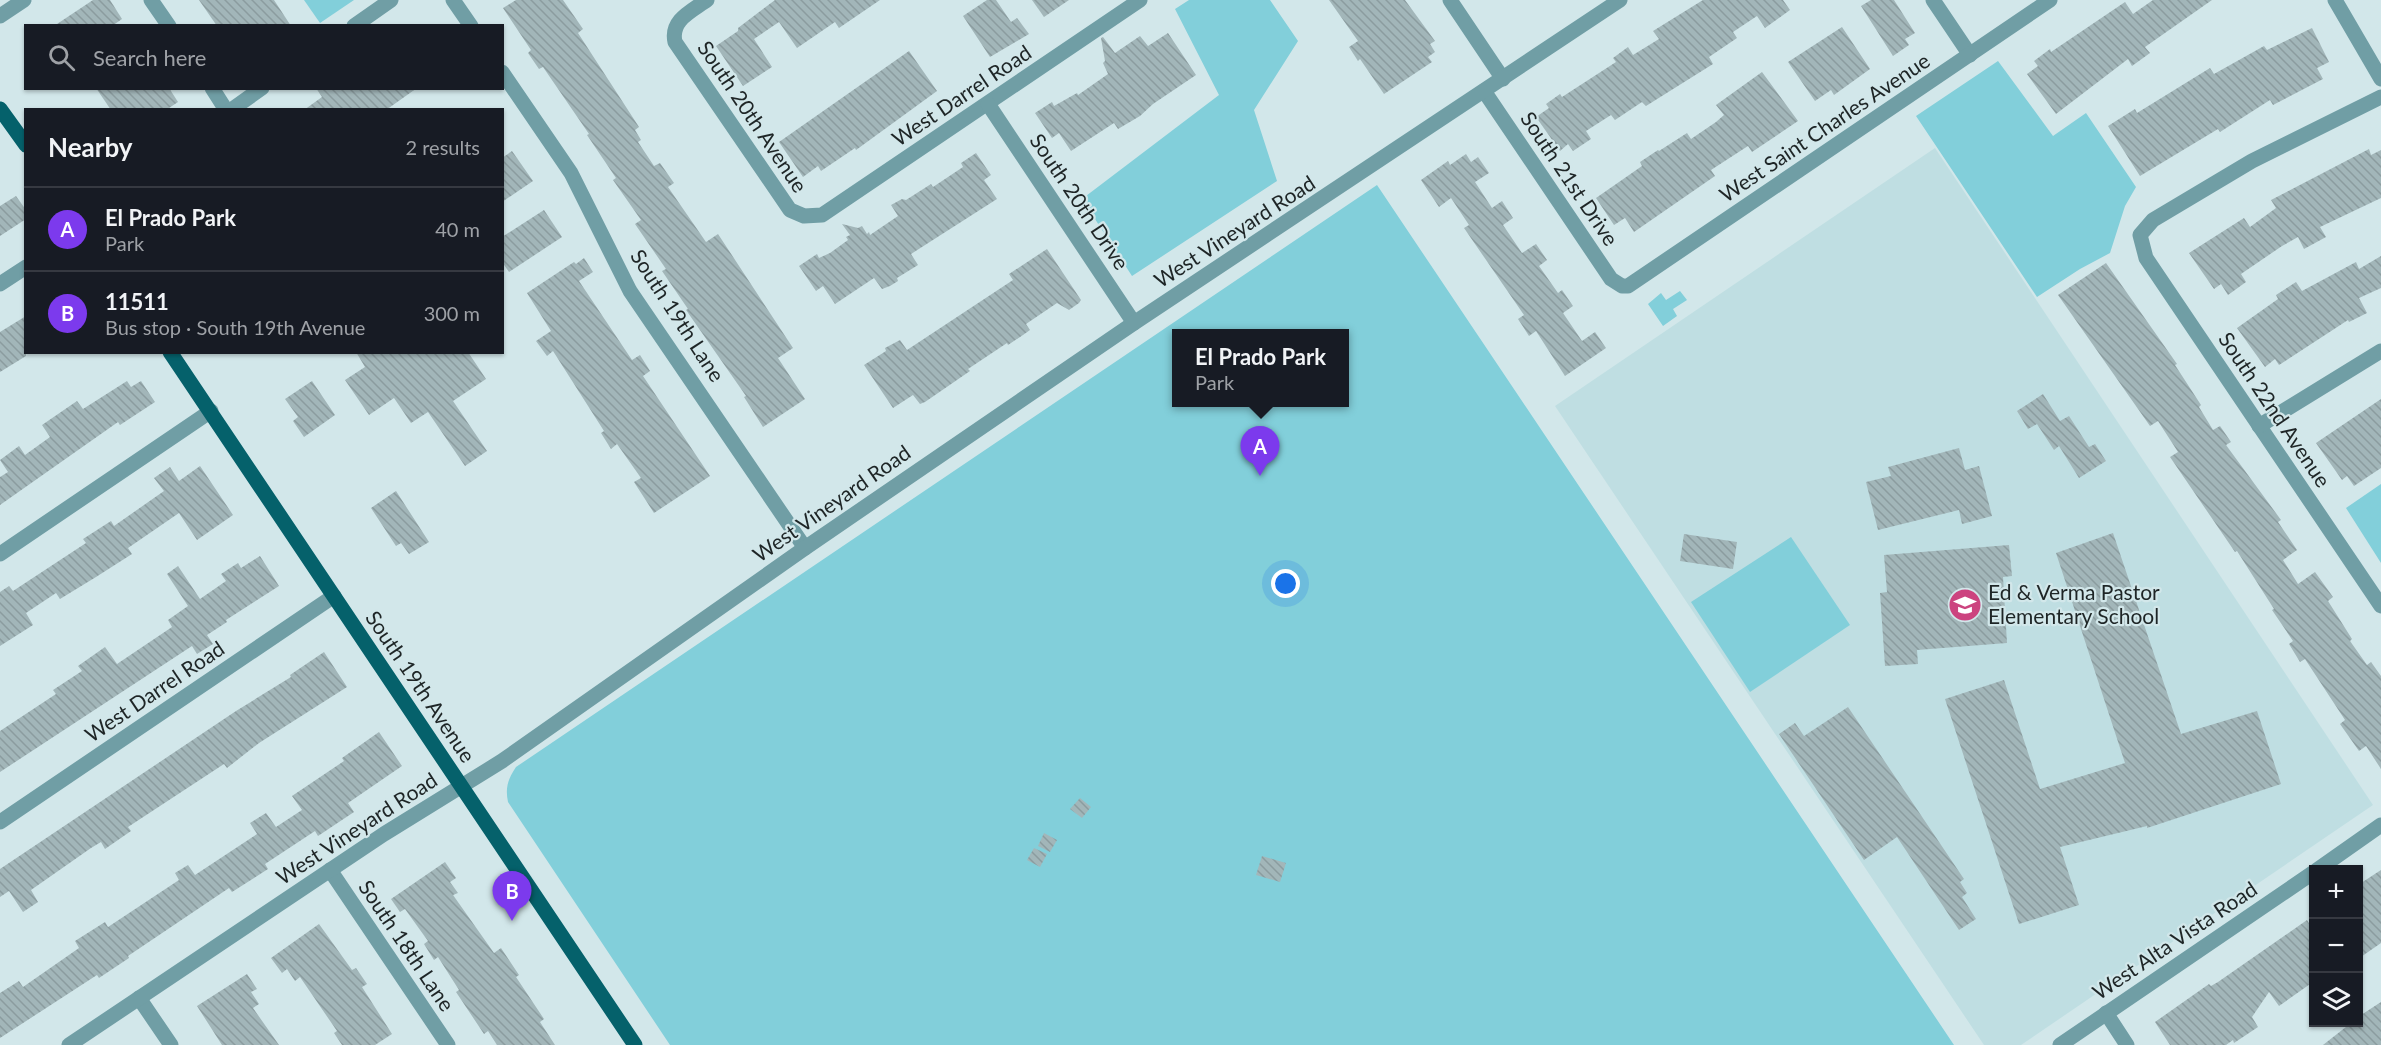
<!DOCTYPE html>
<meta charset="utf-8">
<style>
body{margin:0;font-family:Lato,sans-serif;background:#20242c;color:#f1f3f6}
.controls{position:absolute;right:18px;bottom:18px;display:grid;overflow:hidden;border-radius:0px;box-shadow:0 2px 4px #0004}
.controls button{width:54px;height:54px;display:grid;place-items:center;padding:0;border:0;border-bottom:2px solid #363941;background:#171b24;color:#f1f3f6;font:30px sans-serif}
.you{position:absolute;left:1286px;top:584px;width:21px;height:21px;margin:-15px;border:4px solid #fff;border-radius:50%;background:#1a73e8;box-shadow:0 0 0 9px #1a73e833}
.badge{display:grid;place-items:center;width:39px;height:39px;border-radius:50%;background:#7c3aed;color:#fff;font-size:20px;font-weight:700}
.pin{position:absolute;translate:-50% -50px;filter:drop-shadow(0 2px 3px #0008)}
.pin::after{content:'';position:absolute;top:32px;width:21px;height:18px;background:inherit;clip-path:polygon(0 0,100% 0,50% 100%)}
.popup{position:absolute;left:1172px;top:329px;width:177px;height:78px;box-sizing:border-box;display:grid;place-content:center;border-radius:0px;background:#171b24;filter:drop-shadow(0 2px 4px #0005);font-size:20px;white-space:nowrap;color:#9ea1a6}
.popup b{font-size:22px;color:#f1f3f6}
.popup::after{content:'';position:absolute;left:50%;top:100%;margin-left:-12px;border:12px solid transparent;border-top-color:#171b24}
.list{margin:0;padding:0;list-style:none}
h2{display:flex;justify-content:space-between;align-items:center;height:78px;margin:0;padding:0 24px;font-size:26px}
h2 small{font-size:20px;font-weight:400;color:#9ea1a6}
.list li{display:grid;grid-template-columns:39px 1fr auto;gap:18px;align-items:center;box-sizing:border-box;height:84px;padding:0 24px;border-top:2px solid #363941}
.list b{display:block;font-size:22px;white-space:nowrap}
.list p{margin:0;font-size:20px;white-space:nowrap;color:#9ea1a6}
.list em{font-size:20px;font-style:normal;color:#9ea1a6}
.icon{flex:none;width:33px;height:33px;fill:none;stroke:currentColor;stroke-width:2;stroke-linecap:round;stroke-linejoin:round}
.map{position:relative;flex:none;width:2381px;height:1045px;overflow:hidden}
.search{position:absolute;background:#171b24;box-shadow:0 2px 4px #0004;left:24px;top:24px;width:480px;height:66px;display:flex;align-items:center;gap:15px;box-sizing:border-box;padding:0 21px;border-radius:0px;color:#9ea1a6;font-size:22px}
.panel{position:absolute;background:#171b24;box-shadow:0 2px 4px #0004;left:24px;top:108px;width:480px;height:246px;border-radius:0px}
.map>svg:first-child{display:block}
.built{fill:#bfdee2}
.park{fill:#82cfda;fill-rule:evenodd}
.building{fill:url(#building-back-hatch)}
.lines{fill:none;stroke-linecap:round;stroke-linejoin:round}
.minor{stroke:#709ea5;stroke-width:15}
.tertiary{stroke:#709ea5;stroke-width:15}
.primary{stroke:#05616b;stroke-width:15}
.labels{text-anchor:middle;stroke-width:4.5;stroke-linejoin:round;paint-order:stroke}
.street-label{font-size:21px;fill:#1e2526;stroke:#d2e7ea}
.poi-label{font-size:21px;fill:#1e2526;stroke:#d2e7ea;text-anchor:start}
</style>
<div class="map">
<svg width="2381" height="1045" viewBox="0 0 2381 1045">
<defs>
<pattern id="building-back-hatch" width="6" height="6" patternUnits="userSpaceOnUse" patternTransform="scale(1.5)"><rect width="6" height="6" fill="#a2b6b9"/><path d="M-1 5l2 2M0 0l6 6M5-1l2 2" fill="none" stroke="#8b9c9f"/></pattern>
</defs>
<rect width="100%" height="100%" fill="#d2e7ea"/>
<path class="built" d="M1935 148 2373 805 2021 1045H1984L1555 406Z"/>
<g class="park">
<path d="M304 0H354L320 23Z"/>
<path d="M1189 0H1270L1298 41 1254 110 1277 181 1132 276 1082 199 1219 95 1175 9Z"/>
<path d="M1998 61 2053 136 2086 113 2136 187 2125 206 2110 253 2080 269 2037 297 1916 116Z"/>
<path d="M1377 185 1954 1045H670L508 802C505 788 508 779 516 767ZM1176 334H1344V402H1176Z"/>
<path d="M1680 291 1687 300 1673 309 1677 316 1663 326 1648 304 1661 293 1666 300Z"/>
<path d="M2381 484V563L2346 508Z"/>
<path d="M1791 537 1850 625 1750 692 1691 602Z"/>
</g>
<g class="building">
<path d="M93 0H110L122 19 112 26H54Z"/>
<path d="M199 0H274L291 26H217Z"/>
<path d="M516 0H563L583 29 578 33 639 127 635 130 641 140 638 142 654 166 660 163 674 183 668 187 706 242 718 234 793 348 778 358 805 399 763 427 744 397 746 396 686 310 688 309 662 271 666 269 635 224 641 220 613 180 616 178 587 135 589 134 543 67 539 69 528 53 531 50 503 8Z"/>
<path d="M775 0H880L839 28 835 22 797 48 779 22 754 39 772 67 743 86 716 46 738 31V28Z"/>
<path d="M987 0H996L1011 22 1017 18 1029 34 990 57 963 16Z"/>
<path d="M1032 0H1069L1044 17Z"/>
<path d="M1329 0H1405L1435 41 1430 44 1435 52 1428 57 1432 62 1384 94 1360 59 1358 61 1349 47 1358 41Z"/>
<path d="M1703 0H1783L1790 10 1765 28 1757 16 1733 32 1737 38 1709 57 1713 64 1646 106 1642 102 1615 120 1611 115 1586 131 1591 139 1573 151 1568 144 1560 151 1536 117 1549 108 1546 104 1560 94 1562 97 1616 62 1613 58 1628 47 1633 55 1659 39 1653 31Z"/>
<path d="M1871 0H1894L1915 33 1905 39 1909 45 1893 56 1861 6Z"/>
<path d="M2153 0H2212L2145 47 2150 53 2132 66 2128 59 2056 114 2027 74 2038 66 2034 61 2050 49 2051 52 2125 2 2133 14Z"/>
<path d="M1842 27 1870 69 1834 95 1831 90 1815 101 1788 62Z"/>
<path d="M2312 28 2329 62 2317 68 2323 79 2273 105 2270 100 2220 132 2218 129 2140 176 2108 126 2135 109 2137 113 2210 68 2214 74 2264 46 2267 50Z"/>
<path d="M1168 33 1196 75 1153 104 1140 116 1118 129 1114 123 1071 151 1059 133 1052 138 1035 113 1052 102 1054 106 1077 93 1078 95 1108 74 1103 63 1105 61 1101 38 1103 37 1115 53 1140 36 1148 46Z"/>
<path d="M909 51 937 91 856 150 855 148 821 171 818 166 803 177 779 142Z"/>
<path d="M1762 72 1798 121 1752 152 1748 146 1711 170 1715 176 1634 232 1625 218 1614 225 1596 198 1642 166 1640 162 1658 150 1659 151 1687 133 1691 139 1716 122 1724 115 1716 105Z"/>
<path d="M96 88H169L178 102 166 110H111Z"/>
<path d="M316 88H417L386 110H304L322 97Z"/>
<path d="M2369 149 2371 155 2381 150V198L2320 227 2326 237 2304 249 2298 237 2282 246 2241 274 2246 282 2228 295 2221 284 2214 289 2189 253 2244 218 2250 227 2276 208 2271 200Z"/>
<path d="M512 151 533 181 502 202V158Z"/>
<path d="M976 153 991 175 984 180 997 199 911 254 918 265 897 278 898 281 890 286 882 289 874 278 835 304 823 286 816 291 799 266 817 254 819 258 830 253 848 240 846 237 850 235 842 224 858 228 862 226 867 234 869 232 870 235 898 216 891 205 902 199 906 200 931 184 933 187 963 167 961 163Z"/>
<path d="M1466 154 1471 162 1478 157 1489 173 1475 182 1492 208 1502 201 1513 218 1503 225 1522 253 1536 244 1547 260 1539 266 1558 293 1562 290 1573 306 1563 313 1582 341 1595 332 1606 348 1565 376 1536 331 1529 336 1518 319 1524 315 1464 228 1469 225 1451 198 1439 207 1421 180 1448 161 1450 165Z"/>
<path d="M16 196 26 210V219L0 236V206Z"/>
<path d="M544 210 562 237 509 272 502 262V237Z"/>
<path d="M1047 249 1081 300 1079 303 1069 310 1057 303 1026 324 1030 330 1023 335 1008 345 1007 343 968 369 970 371 925 402 920 404 913 395 893 408 864 365 886 351 885 348 900 340 907 350 1013 280 1009 274Z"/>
<path d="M2381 256V288L2359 298 2367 313 2349 322 2348 320 2279 365 2275 359 2265 367 2237 328 2278 299 2276 295 2296 282 2302 291 2356 262 2359 269Z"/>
<path d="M584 258 593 272 579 281 632 360 640 355 650 371 643 376 710 476 654 513 634 482 641 478 617 444 611 449 601 433 604 431 553 351 547 356 536 341 551 331 527 293 574 262 576 264Z"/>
<path d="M2106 263 2177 364 2175 365 2201 405 2199 407 2213 430 2220 426 2231 442 2226 445 2281 520 2278 522 2297 550 2283 560 2298 584 2315 572 2333 597 2328 601 2352 639 2350 641 2367 665 2371 662 2381 676V769L2366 746 2359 751 2340 724 2345 720 2305 659 2300 662 2289 644 2293 641 2272 610 2274 609 2237 551 2235 552 2170 457 2178 452 2158 421 2150 426 2058 295Z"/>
<path d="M26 316V356L0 372V332Z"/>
<path d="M356 352H468L486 379 453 401 487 451 465 466 428 412 411 423 394 398 369 415 345 380 365 367Z"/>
<path d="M127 381 131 387 141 381 155 402 120 425 118 422 0 505V477L8 472 0 460 19 446 25 455 50 437 42 425 77 401 83 409Z"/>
<path d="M312 381 335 415 304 437 293 421 298 417 285 399Z"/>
<path d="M2043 394 2060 421 2069 416 2089 447 2095 444 2106 461 2079 478 2059 446 2054 450 2037 424 2028 429 2017 411Z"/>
<path d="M2381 399V468L2354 486 2347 476 2342 480 2316 443Z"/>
<path d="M1959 448 1965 470 1979 466 1992 516 1962 524 1959 510 1878 530 1866 482 1891 476 1888 467Z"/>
<path d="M200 466 233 515 197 540 179 513 128 548 132 554 96 577 60 599 56 593 26 613 33 625 0 646V592L9 586 13 591 86 543 83 539 111 521 114 526 164 491 154 478 170 467 179 481Z"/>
<path d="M396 491 429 542 409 554 401 543 396 546 371 508Z"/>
<path d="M2113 533 2181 734 2257 711 2281 784 2147 828V826L2060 847 2079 905 2019 924 1945 699 2004 680 2040 789 2125 763 2056 553Z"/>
<path d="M1684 534 1737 542 1733 569 1680 561Z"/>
<path d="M2009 545 2012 576 2003 577 2007 643 1917 650 1918 664 1885 666 1880 593 1887 592 1884 555Z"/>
<path d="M260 556 279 586 226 620 227 622 207 635 213 644 197 654 192 646 0 772V731L56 694 53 690 82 671 78 666 105 647 117 664 172 627 168 620 188 606 167 574 178 566 200 599 226 581 221 574 238 563 241 568Z"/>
<path d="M324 652 347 687 259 743 227 768 224 764 128 827 131 831 105 849 101 842 91 848 31 890 38 902 23 912 9 891 0 897V869L236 711 291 677 290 675Z"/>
<path d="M1848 707 1964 879 1960 882 1967 893 1962 897 1976 919 1959 930 1897 837 1864 860 1779 734 1795 723 1804 736Z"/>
<path d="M379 732 402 766 348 803 354 812 318 836 315 831 265 864 268 869 232 892 229 888 128 956 129 958 99 978 97 975 0 1038V993L19 981 23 987 79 948 75 941 105 922 108 927 179 880 175 873 188 865 195 875 257 834 250 823 266 813 276 827 302 810 292 796 344 761 342 758Z"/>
<path d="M1080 798 1091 807 1082 818 1070 809Z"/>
<path d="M1044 833 1057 840 1050 852 1038 846Z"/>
<path d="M1034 848 1047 854 1040 867 1027 860Z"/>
<path d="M1262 856 1286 863 1280 882 1256 875Z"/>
<path d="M445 862 456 878 450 882 458 893 453 895 494 953 501 948 519 975 516 977 544 1019 540 1022 555 1045H497L488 1031 484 1034 456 992 459 990 438 957 434 960 424 944 428 941 405 909 400 912 391 899Z"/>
<path d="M2381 870V943L2358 959V885Z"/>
<path d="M2307 920 2313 930V982L2279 1006 2269 992 2252 1017 2258 1027 2234 1043 2233 1040 2226 1045H2170L2155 1022 2209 984 2211 986 2218 982Z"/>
<path d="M319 924 352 970 356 968 367 984 362 987 392 1034 375 1045H342L334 1033 337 1031 300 977 295 981 287 969 282 973 271 958Z"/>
<path d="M247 974 257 989 251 992 259 1004 253 1008 279 1045H222L197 1006Z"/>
<path d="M2381 1002V1045H2323L2351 1023H2358V1017Z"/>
</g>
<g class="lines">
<g class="minor">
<path d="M151 0 169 26"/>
<path d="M453 0 471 26"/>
<path d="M707 0C692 11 670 20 675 42L790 210 804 216 822 215 1140 0"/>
<path d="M1450 0 1503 79"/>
<path d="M1933 0 1970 55"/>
<path d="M2335 0 2381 79"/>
<path d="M0 16 24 0"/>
<path d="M354 26 391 0"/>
<path d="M502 72 571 173 630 291 805 548"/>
<path d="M212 88 226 110"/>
<path d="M1484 91 1611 279 1622 286H1628L2050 0"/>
<path d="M2381 97 2252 161 2153 220 2140 235 2146 258 2381 606"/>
<path d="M988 104 1134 323"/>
<path d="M231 110 262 88"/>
<path d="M0 284 26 267"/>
<path d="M2259 426 2381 351"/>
<path d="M0 554 211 411"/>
<path d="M0 822 334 596"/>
<path d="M330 870 448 1045"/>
<path d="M2317 870 2381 825"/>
<path d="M139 998 171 1045"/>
<path d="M2106 1013 2127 1045"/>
<path d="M2060 1045 2314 872"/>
</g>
<path class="tertiary" d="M69 1045 384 834 502 761 805 548 1134 323 1620 0"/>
<g class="primary">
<path d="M0 109 26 145"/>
<path d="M170 352 635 1045"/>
</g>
</g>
<defs>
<g id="school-disc" transform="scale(1.725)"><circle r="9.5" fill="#cc437f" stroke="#d2e7ea"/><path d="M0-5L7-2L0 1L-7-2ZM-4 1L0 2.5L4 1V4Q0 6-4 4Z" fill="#fff"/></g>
</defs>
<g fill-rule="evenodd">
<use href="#school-disc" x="1965" y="605"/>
</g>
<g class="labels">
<g class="street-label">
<text transform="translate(962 96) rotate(-34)" y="7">West Darrel Road</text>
<text transform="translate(752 117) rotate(56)" y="7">South 20th Avenue</text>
<text transform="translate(1825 128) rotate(-34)" y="7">West Saint Charles Avenue</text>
<text transform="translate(1569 179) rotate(56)" y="7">South 21st Drive</text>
<text transform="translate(1079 202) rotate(56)" y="7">South 20th Drive</text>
<text transform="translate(1235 232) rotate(-33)" y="7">West Vineyard Road</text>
<text transform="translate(677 316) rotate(57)" y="7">South 19th Lane</text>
<text transform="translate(2274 410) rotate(56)" y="7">South 22nd Avenue</text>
<text transform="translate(832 504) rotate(-35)" y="7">West Vineyard Road</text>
<text transform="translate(420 687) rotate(56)" y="7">South 19th Avenue</text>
<text transform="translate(155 692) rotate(-34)" y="7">West Darrel Road</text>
<text transform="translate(357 829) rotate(-33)" y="7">West Vineyard Road</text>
<text transform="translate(2175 941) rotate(-34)" y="7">West Alta Vista Road</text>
<text transform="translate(406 946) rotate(56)" y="7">South 18th Lane</text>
</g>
<g class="poi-label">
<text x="1988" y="600">Ed &amp; Verma Pastor<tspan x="1988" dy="24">Elementary School</tspan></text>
</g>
</g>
</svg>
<div class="controls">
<button>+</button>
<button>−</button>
<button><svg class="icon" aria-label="layers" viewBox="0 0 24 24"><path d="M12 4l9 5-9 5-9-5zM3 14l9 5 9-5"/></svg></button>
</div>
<div class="you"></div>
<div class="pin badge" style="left:1260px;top:476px">A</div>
<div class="popup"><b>El Prado Park</b>Park</div>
<div class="pin badge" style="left:512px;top:921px">B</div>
<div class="search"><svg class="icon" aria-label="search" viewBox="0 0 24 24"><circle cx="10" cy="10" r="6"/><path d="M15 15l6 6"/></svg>Search here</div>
<section class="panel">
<h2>Nearby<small>2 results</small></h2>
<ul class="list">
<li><span class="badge">A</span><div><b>El Prado Park</b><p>Park</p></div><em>40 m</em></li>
<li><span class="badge">B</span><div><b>11511</b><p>Bus stop · South 19th Avenue</p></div><em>300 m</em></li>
</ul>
</section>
</div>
